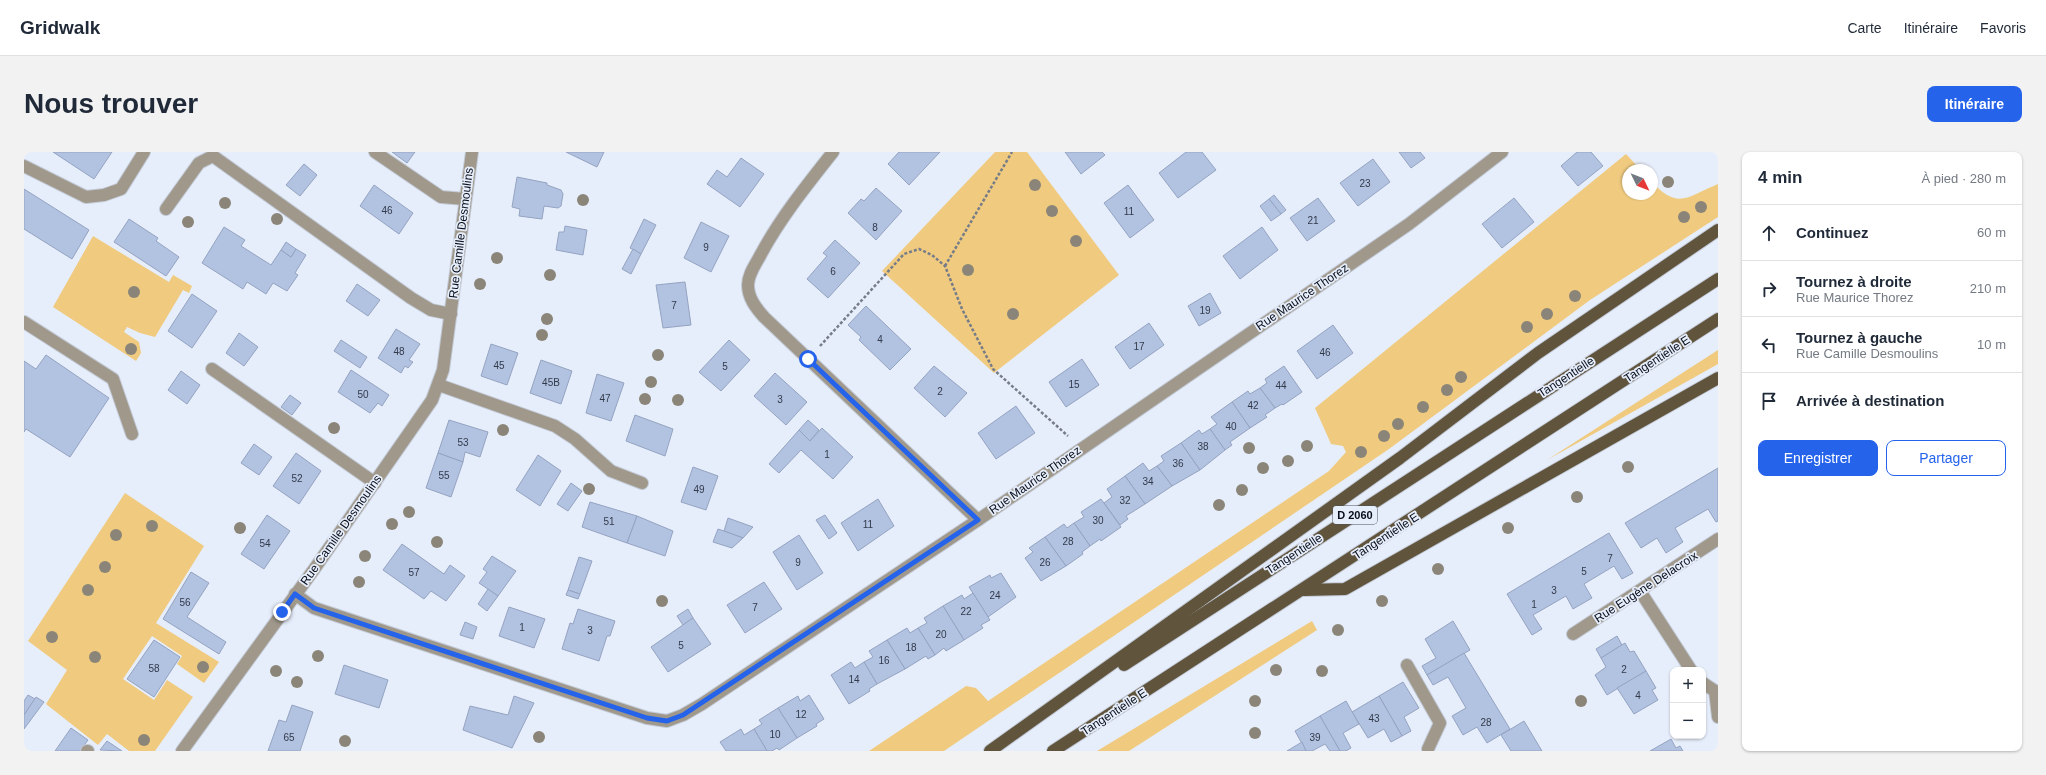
<!DOCTYPE html>
<html lang="fr">
<meta charset="utf-8">
<style>
body{margin:0;font-family:Helvetica,sans-serif;background:#f2f2f3;color:#1f2937}
.controls{position:absolute;right:12px;bottom:12px;display:grid;overflow:hidden;border-radius:8px;box-shadow:0 1px 3px #0004}
.controls button{width:36px;height:36px;display:grid;place-items:center;padding:0;border:0;border-bottom:1px solid #e0e1e3;background:#fff;color:#1f2937;font:20px sans-serif}
.compass{position:absolute;left:1598px;top:12px;width:36px;height:36px;border-radius:50%;background:#fff;box-shadow:0 1px 3px #0004;rotate:133deg}
.stop{position:absolute;width:12px;height:12px;margin:-9px;border:3px solid #2563eb;border-radius:50%;background:#fff}
.stop.end{background:#2563eb;border-color:#fff;box-shadow:0 1px 4px #0008}
.list{margin:0;padding:0;list-style:none}
h2{display:flex;justify-content:space-between;align-items:center;height:52px;margin:0;padding:0 16px;font-size:17px}
h2 small{font-size:13px;font-weight:400;color:#747a83}
.list li{display:grid;grid-template-columns:26px 1fr auto;gap:12px;align-items:center;box-sizing:border-box;height:56px;padding:0 16px;border-top:1px solid #e0e1e3}
.list b{display:block;font-size:15px;white-space:nowrap}
.list p{margin:0;font-size:13px;white-space:nowrap;color:#747a83}
.list em{font-size:13px;font-style:normal;color:#747a83}
.actions{display:flex;gap:8px;padding:12px 16px}
.actions a{flex:1;padding:9px 0;border:1px solid #2563eb;border-radius:8px;text-align:center;font-size:14px;color:#2563eb}
.actions .main{background:#2563eb;color:#fff}
.icon{flex:none;width:22px;height:22px;fill:none;stroke:currentColor;stroke-width:2;stroke-linecap:round;stroke-linejoin:round}
.map{position:relative;flex:none;width:1694px;height:599px;overflow:hidden;border-radius:8px}
header{display:flex;align-items:center;gap:24px;box-sizing:border-box;height:56px;padding:0 20px;background:#fff;border-bottom:1px solid #e0e1e3}
header strong{font-size:19px}
nav{display:flex;gap:22px;margin-inline-start:auto;font-size:14px}
.intro{display:flex;align-items:center;justify-content:space-between;box-sizing:border-box;height:96px;padding:0 24px}
h1{margin:0;font-size:28px}
.button{padding:10px 18px;border-radius:8px;background:#2563eb;color:#fff;font-size:14px;font-weight:700}
main{display:flex;gap:24px;padding:0 24px}
aside{flex:1;background:#fff;border-radius:8px;box-shadow:0 1px 3px #0004}
.map>svg:first-child{display:block}
.green{fill:#efca7f}
.building{fill:#b2c2e1;stroke:#94a3c1}
.lines{fill:none;stroke-linecap:round;stroke-linejoin:round}
.minor-casing{stroke:#c3cad7;stroke-width:14}
.major-casing{stroke:#c3cad7;stroke-width:14}
.path{stroke:#767c88;stroke-width:2.5;stroke-dasharray:3 2;stroke-linecap:butt}
.minor{stroke:#a0998b;stroke-width:12}
.major{stroke:#60543c;stroke-width:12}
.tree{fill:#8a8578}
.route{stroke:#2563eb;stroke-width:5}
.labels{text-anchor:middle;stroke-width:3.5;stroke-linejoin:round;paint-order:stroke}
.number-label{font-size:10px;fill:#323a4a}
.shield{fill:#e7eefb;stroke:#4b505c;stroke-width:1}
.shield-label{font-size:11px;font-weight:bold;fill:#080d18}
.street-label{font-size:12px;fill:#080d18;stroke:#e7eefb}
</style>
<header>
<strong>Gridwalk</strong>
<nav><a>Carte</a><a>Itinéraire</a><a>Favoris</a></nav>
</header>
<div class="intro"><h1>Nous trouver</h1><a class="button">Itinéraire</a></div>
<main>
<div class="map">
<svg width="1694" height="599" viewBox="0 0 1694 599">
<rect width="100%" height="100%" fill="#e7eefb"/>
<g class="green">
<path d="M971 0H1003L1095 123 970 221 858 119Z"/>
<path d="M1602 2 1617 18H1604V42H1628V30C1654 58 1663 45 1694 32V65L1566 148 1365 297 920 599H845L942 534 952 536 964 549 1305 319 1322 300 1319 294 1307 292 1291 256Z"/>
<path d="M69 84 145 130 149 123 168 134 165 141 159 138 131 185 116 181 103 175 100 180 115 190 117 201 112 209 29 155Z"/>
<path d="M1694 198V212L1523 308Z"/>
<path d="M101 341 180 394 132 471 195 510 180 531 153 512 158 504 128 484 99 527 130 548 143 528 169 545 131 599H105L83 582 74 593 22 552 43 518 4 489Z"/>
<path d="M1288 469 1293 478 1105 599H1073Z"/>
</g>
<g class="building">
<path d="M29 0H88L70 27Z"/>
<path d="M368 0H391L383 11Z"/>
<path d="M542 0H580L573 15Z"/>
<path d="M875 0H916L885 33 864 12Z"/>
<path d="M1041 0H1078L1081 3 1057 22Z"/>
<path d="M1162 0H1178L1192 18 1154 46 1135 21Z"/>
<path d="M1375 0H1396L1401 6 1387 16Z"/>
<path d="M1553 0H1567L1579 14 1554 34 1537 14Z"/>
<path d="M717 6 740 22 716 55 683 32 693 18 703 25Z"/>
<path d="M1349 7 1366 30 1334 54 1316 31Z"/>
<path d="M280 12 293 23 276 44 262 33Z"/>
<path d="M493 25 523 31V33L537 38 539 42 537 54 534 56 520 54 518 67 495 64 496 57 488 55Z"/>
<path d="M350 33 389 61 375 82 336 54Z"/>
<path d="M1104 33 1130 68 1106 86 1080 51Z"/>
<path d="M852 36 878 59 852 88 824 61 837 47 840 49Z"/>
<path d="M0 37 65 78 48 107 0 77Z"/>
<path d="M1250 43 1262 58 1257 62 1245 47Z"/>
<path d="M1294 46 1311 69 1283 89 1266 66Z"/>
<path d="M1490 46 1510 70 1478 96 1458 72Z"/>
<path d="M1245 47 1257 62 1247 69 1236 54Z"/>
<path d="M105 67 134 86 132 89 155 105 142 124 90 90Z"/>
<path d="M620 67 632 73 617 102 606 96Z"/>
<path d="M677 70 705 84 687 120 660 106Z"/>
<path d="M541 74 563 78 559 103 532 98 535 80H540Z"/>
<path d="M200 75 221 88 217 94 247 113 257 98 267 105 272 97 282 103 271 121 274 123 263 139 249 131 242 142 223 130 219 137 178 111Z"/>
<path d="M1238 75 1254 98 1216 127 1199 104Z"/>
<path d="M811 88 836 111 804 146 783 127 803 104 799 101Z"/>
<path d="M262 90 272 97 267 105 257 98Z"/>
<path d="M609 97 617 102 607 122 598 117Z"/>
<path d="M661 130 667 173 639 176 632 133Z"/>
<path d="M333 132 356 148 344 164 322 149Z"/>
<path d="M1186 141 1197 161 1175 174 1164 154Z"/>
<path d="M168 142 193 159 168 196 144 179Z"/>
<path d="M842 154 887 197 866 218 835 188 837 185 824 173Z"/>
<path d="M1125 171 1140 193 1106 217 1091 195Z"/>
<path d="M1309 173 1329 201 1293 227 1273 199Z"/>
<path d="M372 177 396 192 385 208 389 210 384 216 381 214 377 221 354 206Z"/>
<path d="M215 181 234 195 220 214 202 201Z"/>
<path d="M317 188 343 205 336 216 310 199Z"/>
<path d="M705 188 726 208 697 239 675 220Z"/>
<path d="M467 192 494 201 483 233 457 224Z"/>
<path d="M22 203 85 246 46 305 2 277 0 280V209L12 217Z"/>
<path d="M1058 207 1075 233 1042 255 1025 230Z"/>
<path d="M517 208 548 219 537 252 506 241Z"/>
<path d="M910 214 943 241 921 265 890 236Z"/>
<path d="M1260 214 1278 240 1259 253 1258 252 1251 256 1236 236 1243 231 1241 227Z"/>
<path d="M327 218 365 243 358 254 354 251 346 261 314 240Z"/>
<path d="M157 219 176 233 163 252 144 238Z"/>
<path d="M751 221 783 250 762 273 730 244Z"/>
<path d="M573 222 600 231 587 269 562 261Z"/>
<path d="M1236 236 1251 256 1241 263 1243 265 1226 276 1208 250 1224 239 1226 242Z"/>
<path d="M266 243 277 251 268 263 257 255Z"/>
<path d="M1208 250 1226 276 1206 290 1208 293 1201 298 1186 277 1193 272 1187 265Z"/>
<path d="M992 254 1011 281 972 307 954 281Z"/>
<path d="M611 263 649 277 641 304 602 289Z"/>
<path d="M425 268 464 280 456 305 441 300 439 310 414 301Z"/>
<path d="M784 268 795 278 786 289 775 278Z"/>
<path d="M798 276 829 305 809 327 777 298 755 321 745 312 775 278 786 289Z"/>
<path d="M1186 277 1201 298 1176 318 1157 291 1175 278 1178 282Z"/>
<path d="M1157 291 1176 318 1148 334 1133 314 1140 309 1137 304Z"/>
<path d="M230 292 248 305 235 323 217 311Z"/>
<path d="M272 301 297 319 275 352 249 334Z"/>
<path d="M414 301 439 310 427 345 402 336Z"/>
<path d="M514 303 537 319 516 354 492 338Z"/>
<path d="M1119 311 1125 319 1133 314 1148 334 1121 352 1101 324Z"/>
<path d="M669 315 694 324 682 358 657 350Z"/>
<path d="M1694 316V369L1692 370 1684 357 1651 376 1659 390 1642 401 1633 386 1617 396 1601 371Z"/>
<path d="M1101 324 1121 352 1102 364 1104 367 1096 373 1080 351 1088 345 1083 337Z"/>
<path d="M547 331 558 339 544 359 533 352Z"/>
<path d="M854 347 870 374 834 399 817 371Z"/>
<path d="M1077 347 1097 375 1077 389 1076 387 1066 394 1050 371 1060 365 1057 360Z"/>
<path d="M566 350 613 364 603 391 558 375Z"/>
<path d="M243 363 266 379 240 417 217 402Z"/>
<path d="M801 363 813 381 805 387 792 368Z"/>
<path d="M613 364 649 379 641 404 603 391Z"/>
<path d="M704 366 729 375 719 386 700 379Z"/>
<path d="M1050 371 1066 394 1058 400 1059 402 1042 414 1021 385 1040 372 1043 376Z"/>
<path d="M694 377 700 379 719 386 708 396 689 390Z"/>
<path d="M1585 381 1609 421 1598 427 1590 414 1560 432 1568 446 1549 457 1542 444 1509 463 1518 477 1508 483 1483 442Z"/>
<path d="M775 383 799 421 773 438 749 400Z"/>
<path d="M1021 385 1042 414 1017 429 1001 406 1009 400 1005 396Z"/>
<path d="M378 392 420 422 426 413 441 424 422 449 407 439 400 447 359 418Z"/>
<path d="M468 404 492 419 474 444 455 431 463 420 459 417Z"/>
<path d="M555 405 568 409 556 442 544 438Z"/>
<path d="M167 420 185 431 163 465 202 490 195 502 139 467Z"/>
<path d="M977 421 992 445 964 465 945 435 966 423 967 426Z"/>
<path d="M740 430 758 457 721 481 703 453Z"/>
<path d="M464 437 474 444 463 459 454 452Z"/>
<path d="M544 438 556 442 554 447 542 443Z"/>
<path d="M949 441 966 468 957 473 959 476 940 488 919 454 938 443 940 447Z"/>
<path d="M919 454 940 488 922 499 920 496 911 503 894 476 903 471 900 466Z"/>
<path d="M485 455 521 467 510 496 475 484Z"/>
<path d="M554 457 591 469 586 484H583L575 509 538 497 546 471 549 472Z"/>
<path d="M664 457 669 466 659 473 653 464Z"/>
<path d="M669 466 687 492 644 520 627 495Z"/>
<path d="M1429 469 1446 498 1403 523 1398 514 1412 506 1401 487Z"/>
<path d="M441 470 453 475 449 487 436 483Z"/>
<path d="M883 476 886 481 894 476 911 503 904 507 902 504 881 517 863 488Z"/>
<path d="M1593 484 1598 493 1577 506 1572 497Z"/>
<path d="M130 488 156 505 130 545 103 527Z"/>
<path d="M863 488 881 517 853 532 840 510 849 505 845 499Z"/>
<path d="M1601 491 1606 500 1610 499 1622 519 1583 543 1571 523 1582 515 1577 506Z"/>
<path d="M1440 501 1486 577 1463 591 1453 575 1439 583 1428 564 1442 556 1424 525 1409 533 1403 523Z"/>
<path d="M827 510 831 516 840 510 853 532 845 537 846 539 825 552 807 523Z"/>
<path d="M320 513 364 528 355 556 311 542Z"/>
<path d="M1622 519 1632 536 1628 538 1634 548 1610 562 1593 536Z"/>
<path d="M1379 530 1395 556 1380 565 1387 579 1378 584 1355 544Z"/>
<path d="M4 543 11 547 0 563V549Z"/>
<path d="M785 543 800 567 792 572 793 574 773 586 754 556 774 544 776 549Z"/>
<path d="M490 544 510 551 488 596 439 578 446 554 484 563Z"/>
<path d="M1355 544 1378 584 1367 590 1360 577 1344 586 1328 560Z"/>
<path d="M12 545 20 550 0 577V563Z"/>
<path d="M1322 549 1335 572 1319 581 1327 596 1322 599H1316L1296 564Z"/>
<path d="M268 553 289 560 276 599H244L255 568 262 570Z"/>
<path d="M754 556 773 586 755 598 753 596 748 599H743L730 577 738 572 735 568Z"/>
<path d="M1296 564 1316 599H1306L1301 592 1288 599H1282L1271 579Z"/>
<path d="M1500 569 1518 599H1487L1477 583Z"/>
<path d="M47 576 64 588 56 599H31Z"/>
<path d="M717 577 720 583 730 577 743 599H702L696 590Z"/>
<path d="M1647 587 1652 596 1656 594 1659 599H1626Z"/>
<path d="M83 589 98 599 76 598Z"/>
<path d="M1278 590 1282 599H1263Z"/>
</g>
<g class="lines">
<g class="minor-casing">
<g id="minor">
<path d="M351 0 417 45 441 47"/>
<path d="M809 0C783 33 757 65 737 102 732 112 724 122 724 133 724 146 732 156 740 165L954 368"/>
<path d="M0 14 62 45 80 43 97 37 120 0"/>
<path d="M142 57 175 11 189 4 387 146 407 158 427 162"/>
<path d="M0 170 89 227 108 282"/>
<path d="M188 217 351 331"/>
<path d="M415 233 531 274 551 287 587 319 618 331"/>
<path d="M1616 439 1667 518"/>
<path d="M271 442 290 456 623 566 643 569 659 563 678 552 954 368 1385 72 1478 0"/>
<path d="M1549 482 1694 387"/>
<path d="M1383 513 1416 571 1404 597"/>
<path d="M1679 531 1691 539"/>
<path d="M1691 539 1694 565"/>
<path d="M63 599H64"/>
<path d="M158 599 291 416 408 248 419 218 448 0"/>
</g>
</g>
<g class="major-casing">
<g id="major">
<path d="M1280 438 1321 437 1694 226"/>
<path d="M1100 513 1694 127"/>
<path d="M966 599 1376 306 1514 201 1694 78"/>
<path d="M1029 599 1694 167"/>
</g>
</g>
<g class="path">
<path d="M921 114 988 0"/>
<path d="M796 194 880 102 895 97 908 103 921 114 938 157 969 217 1044 284"/>
</g>
<use href="#minor" class="minor"/>
<use href="#major" class="major"/>
</g>
<g class="tree">
<circle cx="1644" cy="30" r="6"/>
<circle cx="1011" cy="33" r="6"/>
<circle cx="559" cy="48" r="6"/>
<circle cx="201" cy="51" r="6"/>
<circle cx="1677" cy="55" r="6"/>
<circle cx="1028" cy="59" r="6"/>
<circle cx="1660" cy="65" r="6"/>
<circle cx="253" cy="67" r="6"/>
<circle cx="164" cy="70" r="6"/>
<circle cx="1052" cy="89" r="6"/>
<circle cx="473" cy="106" r="6"/>
<circle cx="944" cy="118" r="6"/>
<circle cx="526" cy="123" r="6"/>
<circle cx="456" cy="132" r="6"/>
<circle cx="110" cy="140" r="6"/>
<circle cx="1551" cy="144" r="6"/>
<circle cx="989" cy="162" r="6"/>
<circle cx="1523" cy="162" r="6"/>
<circle cx="523" cy="167" r="6"/>
<circle cx="1503" cy="175" r="6"/>
<circle cx="518" cy="183" r="6"/>
<circle cx="107" cy="197" r="6"/>
<circle cx="634" cy="203" r="6"/>
<circle cx="1437" cy="225" r="6"/>
<circle cx="627" cy="230" r="6"/>
<circle cx="1423" cy="238" r="6"/>
<circle cx="621" cy="247" r="6"/>
<circle cx="654" cy="248" r="6"/>
<circle cx="1399" cy="255" r="6"/>
<circle cx="1374" cy="272" r="6"/>
<circle cx="310" cy="276" r="6"/>
<circle cx="479" cy="278" r="6"/>
<circle cx="1360" cy="284" r="6"/>
<circle cx="1283" cy="294" r="6"/>
<circle cx="1225" cy="296" r="6"/>
<circle cx="1337" cy="300" r="6"/>
<circle cx="1264" cy="309" r="6"/>
<circle cx="1604" cy="315" r="6"/>
<circle cx="1239" cy="316" r="6"/>
<circle cx="565" cy="337" r="6"/>
<circle cx="1218" cy="338" r="6"/>
<circle cx="1553" cy="345" r="6"/>
<circle cx="1195" cy="353" r="6"/>
<circle cx="385" cy="360" r="6"/>
<circle cx="368" cy="372" r="6"/>
<circle cx="128" cy="374" r="6"/>
<circle cx="216" cy="376" r="6"/>
<circle cx="1484" cy="376" r="6"/>
<circle cx="92" cy="383" r="6"/>
<circle cx="413" cy="390" r="6"/>
<circle cx="341" cy="404" r="6"/>
<circle cx="81" cy="415" r="6"/>
<circle cx="1414" cy="417" r="6"/>
<circle cx="335" cy="430" r="6"/>
<circle cx="64" cy="438" r="6"/>
<circle cx="638" cy="449" r="6"/>
<circle cx="1358" cy="449" r="6"/>
<circle cx="1314" cy="478" r="6"/>
<circle cx="28" cy="485" r="6"/>
<circle cx="294" cy="504" r="6"/>
<circle cx="71" cy="505" r="6"/>
<circle cx="179" cy="515" r="6"/>
<circle cx="1252" cy="518" r="6"/>
<circle cx="252" cy="519" r="6"/>
<circle cx="1298" cy="519" r="6"/>
<circle cx="273" cy="530" r="6"/>
<circle cx="1231" cy="549" r="6"/>
<circle cx="1557" cy="549" r="6"/>
<circle cx="1231" cy="581" r="6"/>
<circle cx="515" cy="585" r="6"/>
<circle cx="120" cy="588" r="6"/>
<circle cx="321" cy="589" r="6"/>
</g>
<g class="lines">
<path class="route" d="M258 460 271 442 290 456 623 566 643 569 659 563 954 368 784 207"/>
</g>
<g class="labels">
<g class="number-label">
<text x="1341" y="35">23</text>
<text x="363" y="62">46</text>
<text x="1105" y="63">11</text>
<text x="1289" y="72">21</text>
<text x="851" y="79">8</text>
<text x="682" y="99">9</text>
<text x="809" y="123">6</text>
<text x="650" y="157">7</text>
<text x="1181" y="162">19</text>
<text x="856" y="191">4</text>
<text x="1115" y="198">17</text>
<text x="375" y="203">48</text>
<text x="1301" y="204">46</text>
<text x="475" y="217">45</text>
<text x="701" y="218">5</text>
<text x="527" y="234">45B</text>
<text x="1050" y="236">15</text>
<text x="1257" y="237">44</text>
<text x="916" y="243">2</text>
<text x="339" y="246">50</text>
<text x="581" y="250">47</text>
<text x="756" y="251">3</text>
<text x="1229" y="257">42</text>
<text x="1207" y="278">40</text>
<text x="439" y="294">53</text>
<text x="1179" y="298">38</text>
<text x="803" y="306">1</text>
<text x="1154" y="315">36</text>
<text x="420" y="327">55</text>
<text x="273" y="330">52</text>
<text x="1124" y="333">34</text>
<text x="675" y="341">49</text>
<text x="1101" y="352">32</text>
<text x="1074" y="372">30</text>
<text x="585" y="373">51</text>
<text x="844" y="376">11</text>
<text x="1044" y="393">28</text>
<text x="241" y="395">54</text>
<text x="1586" y="410">7</text>
<text x="774" y="414">9</text>
<text x="1021" y="414">26</text>
<text x="1560" y="423">5</text>
<text x="390" y="424">57</text>
<text x="1530" y="442">3</text>
<text x="971" y="447">24</text>
<text x="161" y="454">56</text>
<text x="1510" y="456">1</text>
<text x="731" y="459">7</text>
<text x="942" y="463">22</text>
<text x="498" y="479">1</text>
<text x="566" y="482">3</text>
<text x="917" y="486">20</text>
<text x="657" y="497">5</text>
<text x="887" y="499">18</text>
<text x="860" y="512">16</text>
<text x="130" y="520">58</text>
<text x="1600" y="521">2</text>
<text x="830" y="531">14</text>
<text x="1614" y="547">4</text>
<text x="777" y="566">12</text>
<text x="1350" y="570">43</text>
<text x="1462" y="574">28</text>
<text x="751" y="586">10</text>
<text x="265" y="589">65</text>
<text x="1291" y="589">39</text>
</g>
<rect class="shield" x="1309" y="354" width="44" height="18" rx="3"/>
<g class="shield-label">
<text x="1331" y="367">D 2060</text>
</g>
<g class="street-label">
<text transform="translate(437 81) rotate(-83)" y="4">Rue Camille Desmoulins</text>
<text transform="translate(1278 145) rotate(-34)" y="4">Rue Maurice Thorez</text>
<text transform="translate(1633 207) rotate(-33)" y="4">Tangentielle E</text>
<text transform="translate(1542 225) rotate(-33)" y="4">Tangentielle</text>
<text transform="translate(1011 328) rotate(-35)" y="4">Rue Maurice Thorez</text>
<text transform="translate(317 378) rotate(-55)" y="4">Rue Camille Desmoulins</text>
<text transform="translate(1362 384) rotate(-33)" y="4">Tangentielle E</text>
<text transform="translate(1270 402) rotate(-33)" y="4">Tangentielle</text>
<text transform="translate(1622 435) rotate(-33)" y="4">Rue Eugène Delacroix</text>
<text transform="translate(1090 560) rotate(-33)" y="4">Tangentielle E</text>
</g>
</g>
</svg>
<div class="controls">
<button>+</button>
<button>−</button>
</div>
<svg class="compass" viewBox="-18 -18 36 36"><path d="M0-13l5 13h-10z" fill="#e53935"/><path d="M0 13l5-13h-10z" fill="#747a83"/></svg>
<div class="stop" style="left:784px;top:207px"></div>
<div class="stop end" style="left:258px;top:460px"></div>
</div>
<aside>
<h2>4 min<small>À pied · 280 m</small></h2>
<ul class="list">
<li><svg class="icon" aria-label="ahead" viewBox="0 0 24 24"><path d="M12 20V5M6 11l6-6 6 6"/></svg><div><b>Continuez</b></div><em>60 m</em></li>
<li><svg class="icon" aria-label="right" viewBox="0 0 24 24"><path d="M7 20v-9h11M14 6l5 5-5 5"/></svg><div><b>Tournez à droite</b><p>Rue Maurice Thorez</p></div><em>210 m</em></li>
<li><svg class="icon" aria-label="left" viewBox="0 0 24 24"><path d="M17 20v-9H6M10 6l-5 5 5 5"/></svg><div><b>Tournez à gauche</b><p>Rue Camille Desmoulins</p></div><em>10 m</em></li>
<li><svg class="icon" aria-label="arrive" viewBox="0 0 24 24"><path d="M6 21V4h12l-3 4 3 4H6"/></svg><div><b>Arrivée à destination</b></div></li>
</ul>
<div class="actions"><a class="main">Enregistrer</a><a>Partager</a></div>
</aside>
</main>
